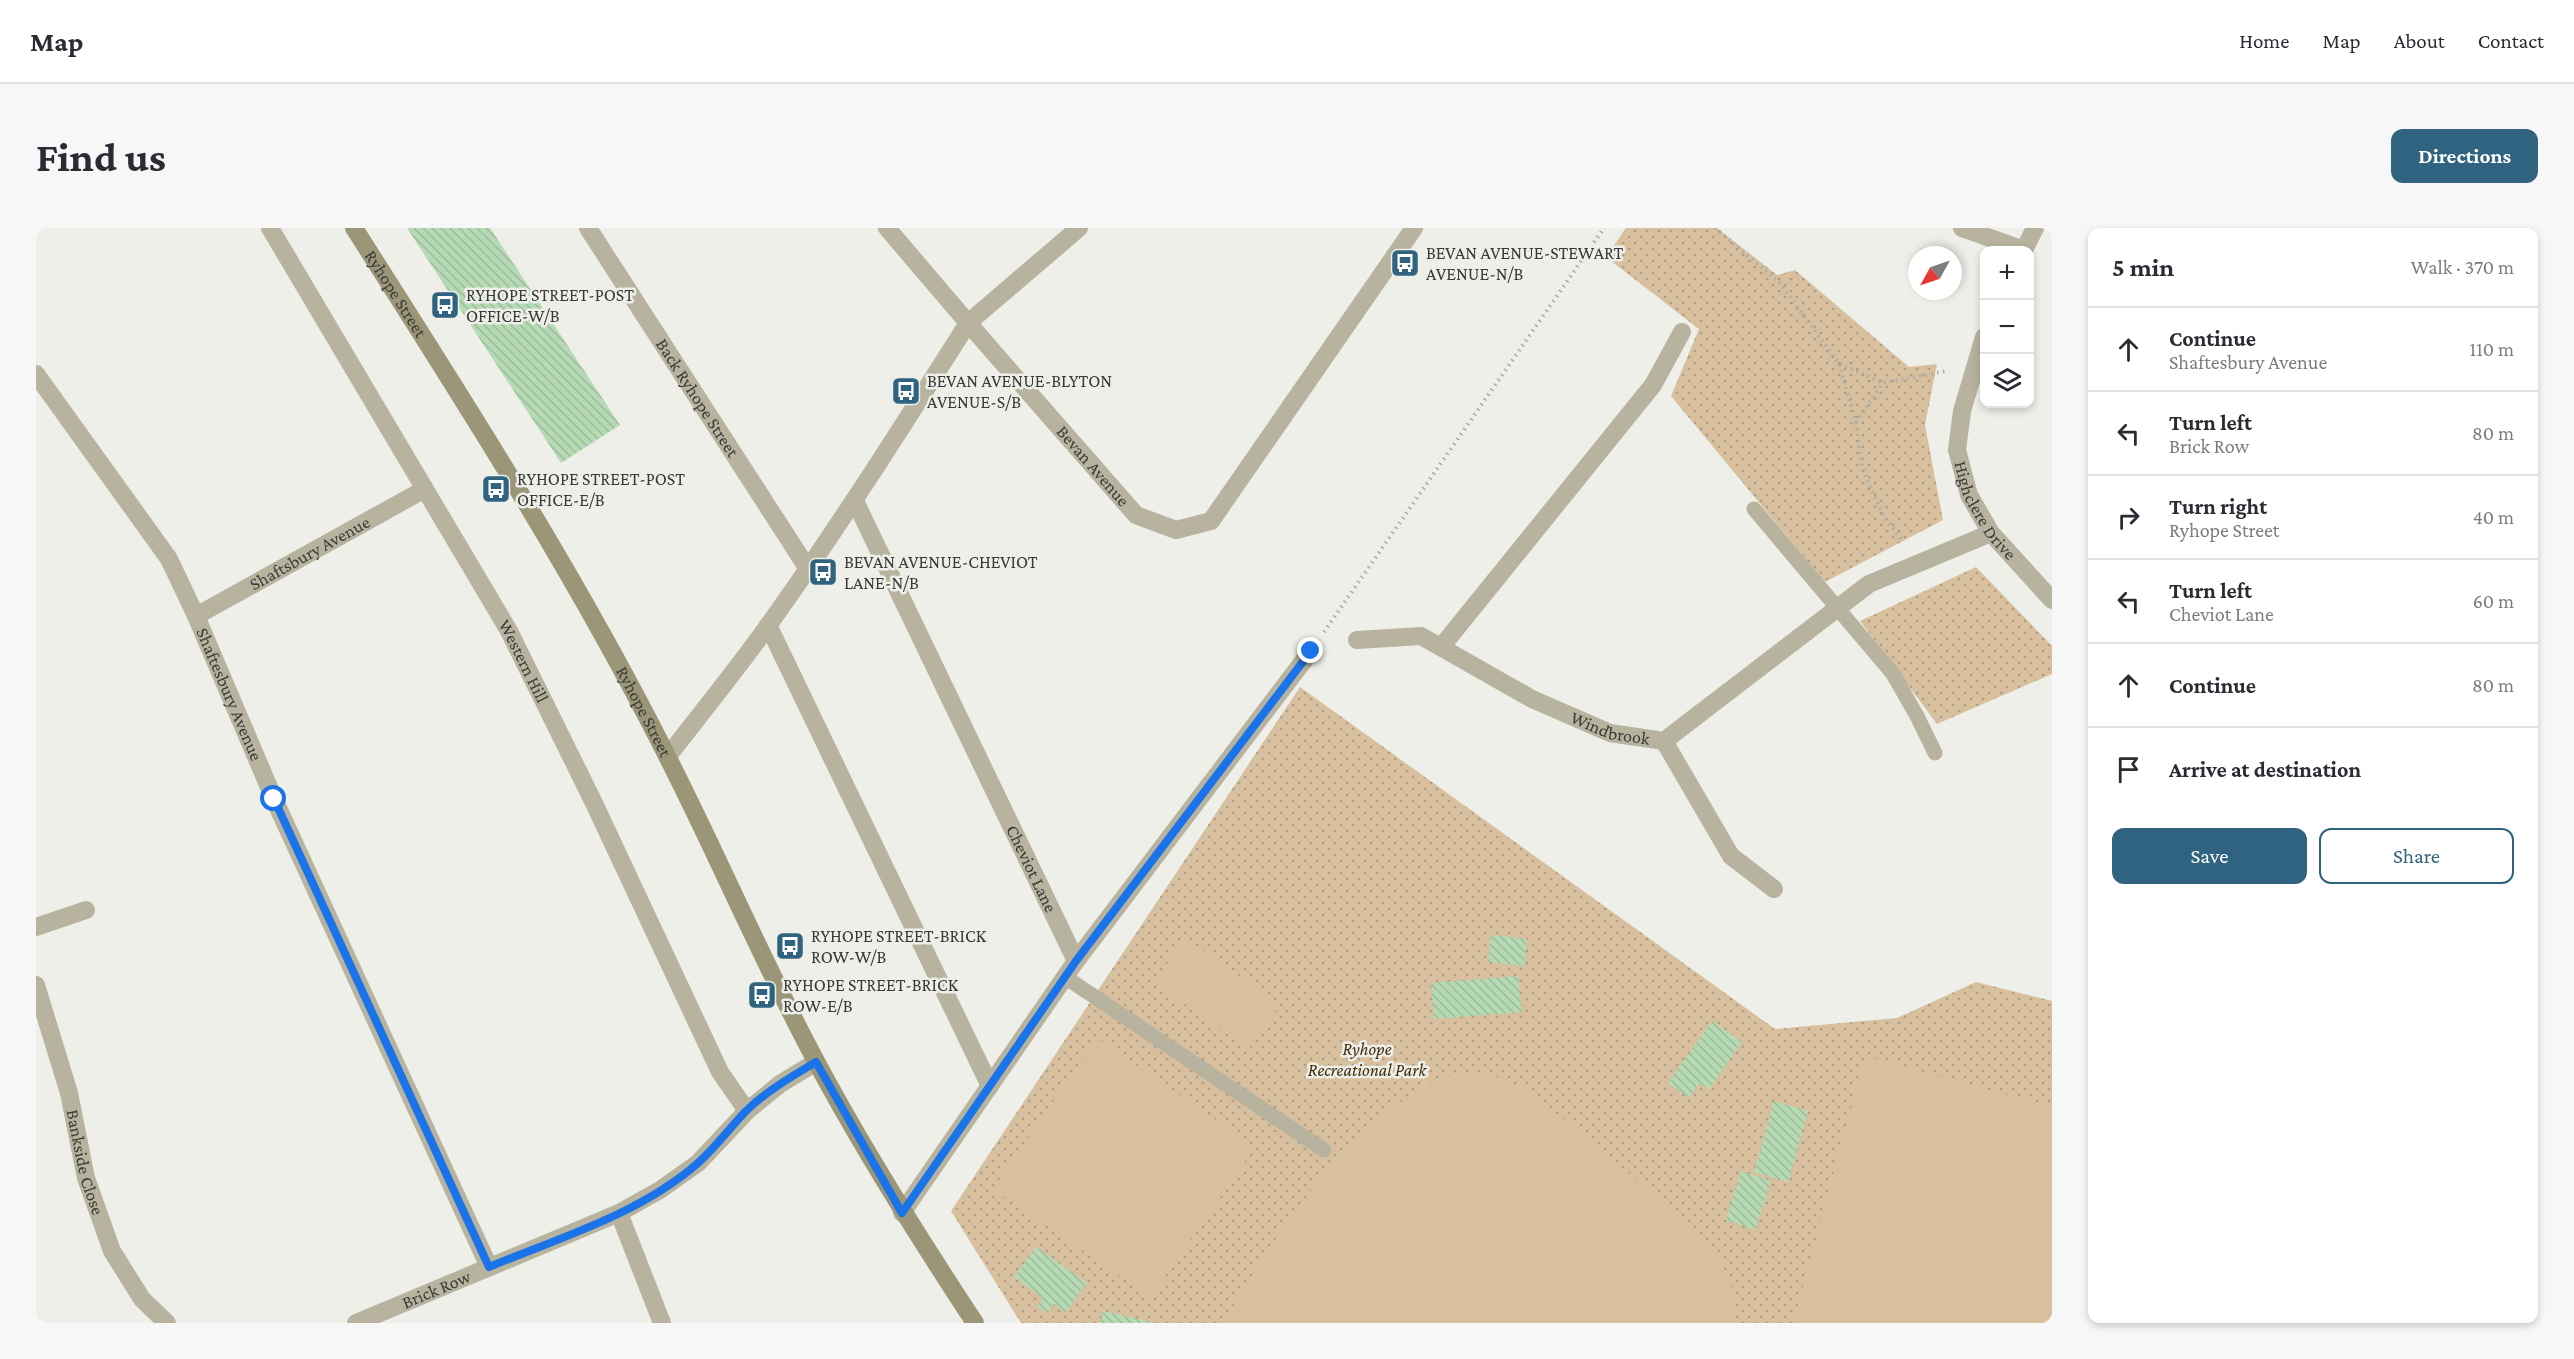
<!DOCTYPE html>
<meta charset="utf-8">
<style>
body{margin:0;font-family:"Crimson Pro",serif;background:#f7f7f7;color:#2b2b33}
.controls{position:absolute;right:18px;top:18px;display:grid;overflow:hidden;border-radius:12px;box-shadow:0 3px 9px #0003}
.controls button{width:54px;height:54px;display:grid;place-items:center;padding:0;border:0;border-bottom:2px solid #e1e1e2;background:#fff;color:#2b2b33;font:30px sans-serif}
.compass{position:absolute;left:1872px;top:18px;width:54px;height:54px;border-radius:50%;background:#fff;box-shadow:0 3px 9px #0003;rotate:230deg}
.stop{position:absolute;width:18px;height:18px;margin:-14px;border:4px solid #1a73e8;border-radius:50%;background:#fff}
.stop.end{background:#1a73e8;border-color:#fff;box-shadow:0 2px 6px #0008}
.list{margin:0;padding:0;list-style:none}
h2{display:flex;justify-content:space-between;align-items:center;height:78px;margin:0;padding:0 24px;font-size:26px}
h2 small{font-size:20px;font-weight:400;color:#7c7c81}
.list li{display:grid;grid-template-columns:39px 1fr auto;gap:18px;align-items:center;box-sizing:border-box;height:84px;padding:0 24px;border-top:2px solid #e1e1e2}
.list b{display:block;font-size:22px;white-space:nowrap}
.list p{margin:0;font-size:20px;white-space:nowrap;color:#7c7c81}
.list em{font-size:20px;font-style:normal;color:#7c7c81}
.actions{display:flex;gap:12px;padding:18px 24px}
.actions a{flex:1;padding:14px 0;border:2px solid #306380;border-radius:12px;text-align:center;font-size:21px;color:#306380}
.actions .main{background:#306380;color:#fff}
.icon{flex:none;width:33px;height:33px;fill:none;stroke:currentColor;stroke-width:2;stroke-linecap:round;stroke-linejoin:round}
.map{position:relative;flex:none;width:2016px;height:1095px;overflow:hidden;border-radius:12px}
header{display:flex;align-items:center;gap:36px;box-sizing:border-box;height:84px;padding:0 30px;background:#fff;border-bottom:2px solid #e1e1e2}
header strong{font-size:28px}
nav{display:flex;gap:33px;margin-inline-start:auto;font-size:21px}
.intro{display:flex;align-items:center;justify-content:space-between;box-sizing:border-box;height:144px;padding:0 36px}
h1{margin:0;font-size:42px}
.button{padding:15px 27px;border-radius:12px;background:#306380;color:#fff;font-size:21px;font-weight:700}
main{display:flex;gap:36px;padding:0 36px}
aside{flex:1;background:#fff;border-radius:12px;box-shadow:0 3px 9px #0003}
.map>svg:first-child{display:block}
.green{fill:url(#green-dots)}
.pitch{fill:#d8c09f}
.building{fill:url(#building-back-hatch)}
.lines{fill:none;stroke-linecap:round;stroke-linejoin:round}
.path{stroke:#a9aba6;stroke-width:4;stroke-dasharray:1.5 4.5;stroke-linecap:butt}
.service{stroke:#b7b39e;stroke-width:15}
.minor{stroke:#b7b39e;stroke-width:18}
.secondary{stroke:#9b9677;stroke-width:18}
.route{stroke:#1a73e8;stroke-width:8}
.labels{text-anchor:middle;stroke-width:5;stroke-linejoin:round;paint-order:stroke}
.poi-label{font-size:18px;fill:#3a3b39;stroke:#edefe8;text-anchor:start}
.street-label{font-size:18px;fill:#3a3b39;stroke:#edefe8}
.park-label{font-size:18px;font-style:italic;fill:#422d0b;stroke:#edefe8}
</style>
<header>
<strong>Map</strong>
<nav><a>Home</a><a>Map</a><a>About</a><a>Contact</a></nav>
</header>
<div class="intro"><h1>Find us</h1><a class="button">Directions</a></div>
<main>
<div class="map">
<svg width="2016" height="1095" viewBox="0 0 2016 1095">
<defs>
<pattern id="green-dots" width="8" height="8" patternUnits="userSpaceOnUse" patternTransform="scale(1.5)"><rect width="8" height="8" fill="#d8c09f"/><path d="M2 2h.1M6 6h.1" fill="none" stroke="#b09d83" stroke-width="1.8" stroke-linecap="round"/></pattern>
<pattern id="building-back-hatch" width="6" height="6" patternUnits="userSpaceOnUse" patternTransform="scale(1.5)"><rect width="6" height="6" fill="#b5dab4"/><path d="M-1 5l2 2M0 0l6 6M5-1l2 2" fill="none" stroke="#9cbc9c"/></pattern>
</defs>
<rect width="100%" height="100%" fill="#edefe8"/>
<g class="green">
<path d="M1590 0H1681L1741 47 1759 42 1873 139 1901 136 1889 197 1907 292 1789 354 1635 168 1663 101 1570 29Z"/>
<path d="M1940 339 2016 418V446L1901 496 1824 393Z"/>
<path d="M1264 459 1739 801 1861 790 1940 754 2016 773V1095H985L915 983Z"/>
</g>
<g class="pitch">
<path d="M1149 710 1244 776 1213 821 1118 755Z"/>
<path d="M1061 810 1219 919 1115 1069 957 961Z"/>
<path d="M1829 828 2016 879V1095H1757Z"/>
<path d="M1427 845 1454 846 1492 862 1593 945 1665 1008 1694 1049 1700 1095H1187C1239 1009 1302 906 1392 856 1402 850 1415 848 1427 845Z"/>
</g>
<g class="building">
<path d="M371 0H454L584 197 525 235Z"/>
<path d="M1455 707 1491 711 1488 738 1452 734Z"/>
<path d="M1482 748 1486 784 1398 791 1395 755Z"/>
<path d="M1676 793 1706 814 1673 861 1664 855 1653 870 1632 855Z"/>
<path d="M1738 873 1772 883 1752 954 1718 944Z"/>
<path d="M1705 943 1735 953 1719 1002 1690 992Z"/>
<path d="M1000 1019 1051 1055 1029 1085 1018 1076 1011 1085 1001 1079 1007 1070 978 1049Z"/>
<path d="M1067 1083 1115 1094 1114 1095H1064Z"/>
</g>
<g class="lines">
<g class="path">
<path d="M1679 0 1744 55 1803 136 1820 194 1826 240 1847 287 1867 314"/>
<path d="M1804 136 1847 155 1911 143"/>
<path d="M1820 194 1847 155"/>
<path d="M1288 404 1568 0"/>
</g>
<g class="service">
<path d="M1718 281 1857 446 1881 488 1899 525"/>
<path d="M1029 749 1288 922"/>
</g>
<g class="minor">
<path id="s1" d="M234 0 473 403 557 573 684 844 711 883"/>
<path id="s2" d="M552 0 772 341"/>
<path d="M851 0 932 95 1043 0"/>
<path d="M1926 0 1988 22"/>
<path d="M1988 22 1999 0"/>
<path id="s3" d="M1948 109 1926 183 1921 222 1933 267 1955 305 2016 372"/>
<path id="s4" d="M0 146 133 331 160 388 238 571 453 1039"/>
<path id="s5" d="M819 273 1040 733"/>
<path id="s6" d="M160 388 389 261"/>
<path d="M732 397 954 858"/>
<path id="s7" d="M1321 412 1385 408 1496 471 1574 505 1628 513 1833 356 1955 305"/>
<path d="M1406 418 1617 157 1646 104"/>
<path d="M1628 513 1695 628 1738 661"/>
<path id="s8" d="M632 528C666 484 702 440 734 395 804 297 868 196 932 95L1100 287 1140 302 1175 293 1378 0"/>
<path d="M0 699 50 682"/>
<path id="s9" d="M0 757 33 865 50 950 76 1023 106 1071 131 1095"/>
<path d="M583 985 626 1095"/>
<path d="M866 985 1040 733 1275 423"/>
<path id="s10" d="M320 1095 583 985 624 962 662 935 711 883 744 856 780 834"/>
</g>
<path class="secondary" id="s11" d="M318 0C428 173 539 345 631 528 683 630 727 735 781 835 829 925 883 1010 939 1095"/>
</g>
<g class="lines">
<path class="route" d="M238 571 453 1039C523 1010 604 986 662 935 679 920 693 901 709 884 729 864 755 849 780 834L866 985 1040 733 1275 423"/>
</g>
<defs>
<g id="bus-square" transform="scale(1.5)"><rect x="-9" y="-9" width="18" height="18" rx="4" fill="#306380" stroke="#edefe8"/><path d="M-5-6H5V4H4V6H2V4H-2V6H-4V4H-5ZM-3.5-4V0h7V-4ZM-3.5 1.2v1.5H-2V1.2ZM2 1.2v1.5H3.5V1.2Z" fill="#fff"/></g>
</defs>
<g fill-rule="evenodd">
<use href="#bus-square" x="1369" y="35"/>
<use href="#bus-square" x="409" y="77"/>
<use href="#bus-square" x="870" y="163"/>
<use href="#bus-square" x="460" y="261"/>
<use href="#bus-square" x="787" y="344"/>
<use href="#bus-square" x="754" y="718"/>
<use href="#bus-square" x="726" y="767"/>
</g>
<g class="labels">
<g class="poi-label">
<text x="1390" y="31">BEVAN AVENUE-STEWART<tspan x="1390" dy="21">AVENUE-N/B</tspan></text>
<text x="430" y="73">RYHOPE STREET-POST<tspan x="430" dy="21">OFFICE-W/B</tspan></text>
<text x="891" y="159">BEVAN AVENUE-BLYTON<tspan x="891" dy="21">AVENUE-S/B</tspan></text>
<text x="481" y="257">RYHOPE STREET-POST<tspan x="481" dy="21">OFFICE-E/B</tspan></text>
<text x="808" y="340">BEVAN AVENUE-CHEVIOT<tspan x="808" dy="21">LANE-N/B</tspan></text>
<text x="775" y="714">RYHOPE STREET-BRICK<tspan x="775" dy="21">ROW-W/B</tspan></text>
<text x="747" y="763">RYHOPE STREET-BRICK<tspan x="747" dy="21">ROW-E/B</tspan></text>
</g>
<g class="street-label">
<text dy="6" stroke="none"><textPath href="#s11" startOffset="78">Ryhope Street</textPath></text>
<text dy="6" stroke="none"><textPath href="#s2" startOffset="202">Back Ryhope Street</textPath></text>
<text dy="6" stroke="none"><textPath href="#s8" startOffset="717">Bevan Avenue</textPath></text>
<text dy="6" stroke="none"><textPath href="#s3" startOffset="184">Highclere Drive</textPath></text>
<text dy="6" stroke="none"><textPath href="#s6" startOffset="130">Shaftsbury Avenue</textPath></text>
<text dy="6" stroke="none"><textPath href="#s1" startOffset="502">Western Hill</textPath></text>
<text dy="6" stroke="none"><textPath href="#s4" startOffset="376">Shaftesbury Avenue</textPath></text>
<text dy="6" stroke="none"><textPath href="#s11" startOffset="564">Ryhope Street</textPath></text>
<text dy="6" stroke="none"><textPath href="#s7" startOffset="276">Windbrook</textPath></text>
<text dy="6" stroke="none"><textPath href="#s5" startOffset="408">Cheviot Lane</textPath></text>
<text dy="6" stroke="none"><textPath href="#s9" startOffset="184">Bankside Close</textPath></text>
<text dy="6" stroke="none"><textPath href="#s10" startOffset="87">Brick Row</textPath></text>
</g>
<g class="park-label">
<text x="1331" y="827">Ryhope<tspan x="1331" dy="21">Recreational Park</tspan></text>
</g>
</g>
</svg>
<div class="controls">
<button>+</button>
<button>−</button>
<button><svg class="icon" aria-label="layers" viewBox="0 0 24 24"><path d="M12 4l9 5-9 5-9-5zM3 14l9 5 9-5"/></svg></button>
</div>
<svg class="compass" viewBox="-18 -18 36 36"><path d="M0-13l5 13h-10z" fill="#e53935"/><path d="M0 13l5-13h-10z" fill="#7c7c81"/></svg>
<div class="stop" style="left:238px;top:571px"></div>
<div class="stop end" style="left:1275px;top:423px"></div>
</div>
<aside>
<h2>5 min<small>Walk · 370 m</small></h2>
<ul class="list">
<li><svg class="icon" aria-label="ahead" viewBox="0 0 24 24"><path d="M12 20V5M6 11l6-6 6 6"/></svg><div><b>Continue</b><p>Shaftesbury Avenue</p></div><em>110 m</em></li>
<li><svg class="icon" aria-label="left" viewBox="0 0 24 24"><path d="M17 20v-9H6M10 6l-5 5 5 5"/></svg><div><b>Turn left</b><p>Brick Row</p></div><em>80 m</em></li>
<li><svg class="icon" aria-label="right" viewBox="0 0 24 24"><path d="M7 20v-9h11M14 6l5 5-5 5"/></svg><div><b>Turn right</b><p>Ryhope Street</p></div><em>40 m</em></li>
<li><svg class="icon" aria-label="left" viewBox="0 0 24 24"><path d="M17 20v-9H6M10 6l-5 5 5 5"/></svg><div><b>Turn left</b><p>Cheviot Lane</p></div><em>60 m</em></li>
<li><svg class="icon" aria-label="ahead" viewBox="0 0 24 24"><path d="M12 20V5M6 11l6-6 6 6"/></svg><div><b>Continue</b></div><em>80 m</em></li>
<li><svg class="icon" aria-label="arrive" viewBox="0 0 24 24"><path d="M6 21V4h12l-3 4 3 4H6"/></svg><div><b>Arrive at destination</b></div></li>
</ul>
<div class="actions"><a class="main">Save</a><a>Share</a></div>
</aside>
</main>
